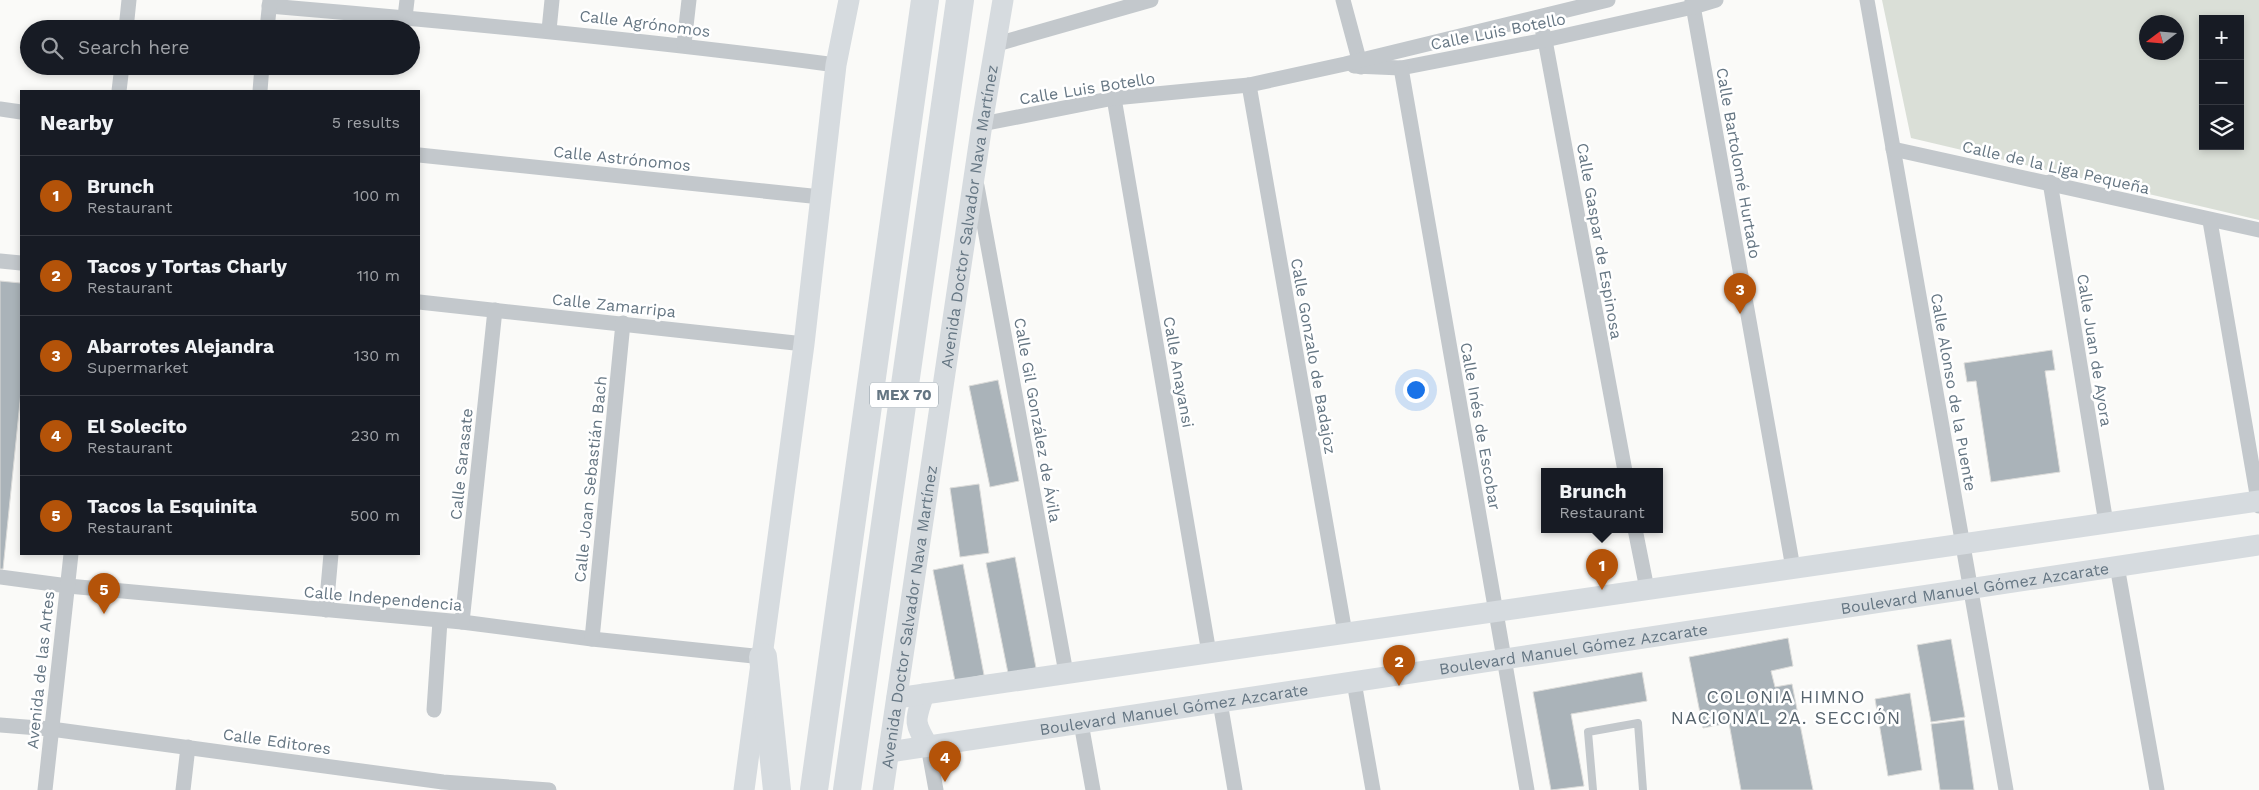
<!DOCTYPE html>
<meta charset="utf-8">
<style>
body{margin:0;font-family:"Work Sans",sans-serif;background:#242831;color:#f1f3f6}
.controls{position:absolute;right:15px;top:15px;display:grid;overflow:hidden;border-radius:0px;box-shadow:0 2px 8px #0003}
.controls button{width:45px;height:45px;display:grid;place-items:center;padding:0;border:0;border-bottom:1px solid #363941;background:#171b24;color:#f1f3f6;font:25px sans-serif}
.compass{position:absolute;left:2139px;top:15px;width:45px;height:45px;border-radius:50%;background:#171b24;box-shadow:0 2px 8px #0003;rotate:254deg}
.you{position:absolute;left:1415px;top:389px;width:18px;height:18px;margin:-12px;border:4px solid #fff;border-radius:50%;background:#1a73e8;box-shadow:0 0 0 8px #1a73e833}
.badge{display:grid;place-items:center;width:32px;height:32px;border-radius:50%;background:#b45309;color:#fff;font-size:16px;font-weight:700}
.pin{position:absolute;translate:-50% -41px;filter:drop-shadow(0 1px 2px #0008)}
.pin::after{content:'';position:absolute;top:26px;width:18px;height:15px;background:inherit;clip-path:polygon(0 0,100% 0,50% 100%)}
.popup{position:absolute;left:1541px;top:468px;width:122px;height:65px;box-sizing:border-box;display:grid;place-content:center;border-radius:0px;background:#171b24;filter:drop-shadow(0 1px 4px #0005);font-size:16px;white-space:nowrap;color:#9ea1a6}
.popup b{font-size:19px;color:#f1f3f6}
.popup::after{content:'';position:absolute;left:50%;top:100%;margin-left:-10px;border:10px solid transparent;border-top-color:#171b24}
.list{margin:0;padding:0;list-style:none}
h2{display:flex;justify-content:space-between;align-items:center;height:65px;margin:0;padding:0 20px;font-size:21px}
h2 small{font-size:16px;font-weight:400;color:#9ea1a6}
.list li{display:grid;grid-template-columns:32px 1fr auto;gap:15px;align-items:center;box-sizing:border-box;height:80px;padding:0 20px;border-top:1px solid #363941}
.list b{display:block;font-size:19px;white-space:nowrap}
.list p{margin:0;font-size:16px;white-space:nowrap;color:#9ea1a6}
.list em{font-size:16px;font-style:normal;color:#9ea1a6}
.icon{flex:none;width:28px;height:28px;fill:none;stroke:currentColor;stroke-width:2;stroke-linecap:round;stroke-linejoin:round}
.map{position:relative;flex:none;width:2259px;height:790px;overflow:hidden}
.search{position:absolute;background:#171b24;box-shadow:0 2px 8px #0003;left:20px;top:20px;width:400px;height:55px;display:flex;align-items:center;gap:12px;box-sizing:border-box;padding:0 18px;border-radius:28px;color:#9ea1a6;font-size:19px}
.panel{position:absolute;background:#171b24;box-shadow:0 2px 8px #0003;left:20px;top:90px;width:400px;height:465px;border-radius:0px}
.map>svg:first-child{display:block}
.green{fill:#dadfd7;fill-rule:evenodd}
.building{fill:#aab3b9;stroke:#dcdcda}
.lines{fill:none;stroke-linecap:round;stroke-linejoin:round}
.lane{stroke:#c3c8cc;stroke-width:8}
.street{stroke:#c3c8cc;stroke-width:15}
.secondary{stroke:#d6dbdf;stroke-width:21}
.highway{stroke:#d6dbdf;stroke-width:28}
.labels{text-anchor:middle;stroke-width:5;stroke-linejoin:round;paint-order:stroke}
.shield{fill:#fff;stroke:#939fa8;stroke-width:1}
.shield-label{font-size:15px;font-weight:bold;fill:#657683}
.street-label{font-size:16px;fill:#657683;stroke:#fff}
.neighbourhood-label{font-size:18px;letter-spacing:1px;fill:#57646e;stroke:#fff}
</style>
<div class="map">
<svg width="2259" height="790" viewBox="0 0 2259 790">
<rect width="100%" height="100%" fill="#fafaf8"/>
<path class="green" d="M1882 0H2259V220L1911 138ZM2203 19H2240V146H2203ZM2176 22V52H2146V22Z"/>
<g class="building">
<path d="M0 281 21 283V392L3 569H0Z"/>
<path d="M2052 350 2055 370 2045 371 2060 472 1991 482 1976 381 1967 382 1964 363Z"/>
<path d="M998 380 1019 481 990 487 969 386Z"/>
<path d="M979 484 989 553 960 557 950 488Z"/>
<path d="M1015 557 1036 668 1008 673 986 563Z"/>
<path d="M963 564 984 675 955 681 933 570Z"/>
<path d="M1788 638 1793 666 1771 671 1775 687 1792 684 1813 790H1741L1729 723 1703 728 1689 657Z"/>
<path d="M1951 639 1965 717 1931 722 1917 645Z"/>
<path d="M1642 672 1647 701 1571 714 1584 786 1551 790 1533 692Z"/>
<path d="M1910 693 1922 770 1888 776 1875 699Z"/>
<path d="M1964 720 1974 790H1940L1931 724Z"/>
</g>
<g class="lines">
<path class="lane" d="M1593 790 1588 732 1638 723 1643 790"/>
<g class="street">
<path d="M1343 0 1361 67"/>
<path d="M1692 0 1793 568"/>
<path d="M1867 0 2006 790"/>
<path d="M269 6C459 22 648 40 836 65"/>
<path d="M405 17 407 0"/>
<path d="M1539 18 1545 40 1625 471"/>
<path d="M126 29 129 0"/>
<path d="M267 29 270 0"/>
<path d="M549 30 552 0"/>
<path d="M684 44 689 0"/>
<path d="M997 44 1151 0"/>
<path d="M1354 66 1401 68 1545 40 1693 7 1716 0"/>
<path d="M1401 68 1527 790"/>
<path d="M1249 85 1345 633"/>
<path d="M119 91 122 66"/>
<path d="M260 91 262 66"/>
<path d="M1114 98 1209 653"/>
<path d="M0 109 21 112"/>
<path d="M982 124 1114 98 1249 85 1345 64 1608 0"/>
<path d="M1893 149 2259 230"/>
<path d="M419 155 821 197"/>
<path d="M2050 182 2106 523"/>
<path d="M977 186 1066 673"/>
<path d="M2210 221 2259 506"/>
<path d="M0 261 21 263"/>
<path d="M419 302 804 344"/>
<path d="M1635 529 1647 589"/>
<path d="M2117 566 2157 790"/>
<path d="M0 577 68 586 462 622 592 639 763 657"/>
<path d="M326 610 331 554"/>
<path d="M462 622 495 310"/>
<path d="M592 639 623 323"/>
<path d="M1354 682 1373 790"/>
<path d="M1220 702 1235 790"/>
<path d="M434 710 440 621"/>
<path d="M1081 723 1093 790"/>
<path d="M0 725 51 729 443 782 549 790"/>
<path d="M928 746 936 790"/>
<path d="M45 790 71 554"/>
<path d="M183 790 188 747"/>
</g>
<g class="secondary">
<path d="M924 694C915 721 913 721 928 746"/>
<path d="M897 698 2259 501"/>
<path id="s1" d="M889 752 2259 545"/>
<path d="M744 790 804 344 836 65 849 0"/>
<path id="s2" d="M883 790 982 124 1003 0"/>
</g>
<g class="highway">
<path d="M763 657 777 790"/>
<path d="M814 790 925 0"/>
<path d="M847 790 960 0"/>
</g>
</g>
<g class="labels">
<rect class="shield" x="870" y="382.5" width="68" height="25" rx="4"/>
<g class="shield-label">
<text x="904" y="400">MEX 70</text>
</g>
<g class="street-label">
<text transform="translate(645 23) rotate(7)" y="6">Calle Agrónomos</text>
<text transform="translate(1498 31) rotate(-11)" y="6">Calle Luis Botello</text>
<text transform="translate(1087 88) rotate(-9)" y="6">Calle Luis Botello</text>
<text transform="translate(622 158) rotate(6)" y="6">Calle Astrónomos</text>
<text transform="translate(1739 163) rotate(80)" y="6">Calle Bartolomé Hurtado</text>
<text transform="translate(2056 167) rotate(13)" y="6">Calle de la Liga Pequeña</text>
<text dy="6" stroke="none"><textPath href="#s2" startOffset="580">Avenida Doctor Salvador Nava Martínez</textPath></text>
<text transform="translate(1600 241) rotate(80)" y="6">Calle Gaspar de Espinosa</text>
<text transform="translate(614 305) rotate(6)" y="6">Calle Zamarripa</text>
<text transform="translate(2095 350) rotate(81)" y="6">Calle Juan de Ayora</text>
<text transform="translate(1314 356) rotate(80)" y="6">Calle Gonzalo de Badajoz</text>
<text transform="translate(1179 372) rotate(80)" y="6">Calle Anayansi</text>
<text transform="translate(1954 392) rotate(80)" y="6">Calle Alonso de la Puente</text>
<text transform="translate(1038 420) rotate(80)" y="6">Calle Gil González de Ávila</text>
<text transform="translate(1481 426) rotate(80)" y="6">Calle Inés de Escobar</text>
<text transform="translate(461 464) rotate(-84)" y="6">Calle Sarasate</text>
<text transform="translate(590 479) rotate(-84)" y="6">Calle Joan Sebastián Bach</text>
<text dy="6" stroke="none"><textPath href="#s1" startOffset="1098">Boulevard Manuel Gómez Azcarate</textPath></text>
<text transform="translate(383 598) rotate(5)" y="6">Calle Independencia</text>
<text dy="6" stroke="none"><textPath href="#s2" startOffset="175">Avenida Doctor Salvador Nava Martínez</textPath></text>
<text dy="6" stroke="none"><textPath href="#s1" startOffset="692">Boulevard Manuel Gómez Azcarate</textPath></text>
<text transform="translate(40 670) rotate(-84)" y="6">Avenida de las Artes</text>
<text dy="6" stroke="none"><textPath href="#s1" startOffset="288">Boulevard Manuel Gómez Azcarate</textPath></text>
<text transform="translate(277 741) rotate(8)" y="6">Calle Editores</text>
</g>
<g class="neighbourhood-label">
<text x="1786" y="703">COLONIA HIMNO<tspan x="1786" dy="21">NACIONAL 2A. SECCIÓN</tspan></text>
</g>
</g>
</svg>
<div class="controls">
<button>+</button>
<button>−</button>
<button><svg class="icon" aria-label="layers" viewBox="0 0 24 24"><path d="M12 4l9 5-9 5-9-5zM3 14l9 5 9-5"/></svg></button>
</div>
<svg class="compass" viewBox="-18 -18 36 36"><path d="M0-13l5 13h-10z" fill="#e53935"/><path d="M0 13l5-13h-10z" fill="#9ea1a6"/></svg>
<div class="you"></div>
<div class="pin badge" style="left:1602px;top:590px">1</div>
<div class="popup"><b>Brunch</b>Restaurant</div>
<div class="pin badge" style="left:1399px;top:686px">2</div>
<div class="pin badge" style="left:1740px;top:314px">3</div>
<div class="pin badge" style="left:945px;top:782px">4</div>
<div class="pin badge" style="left:104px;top:614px">5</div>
<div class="search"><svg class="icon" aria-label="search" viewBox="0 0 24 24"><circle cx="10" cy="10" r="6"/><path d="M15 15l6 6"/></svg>Search here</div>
<section class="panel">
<h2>Nearby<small>5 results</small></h2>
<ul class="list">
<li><span class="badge">1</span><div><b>Brunch</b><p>Restaurant</p></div><em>100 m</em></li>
<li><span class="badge">2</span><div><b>Tacos y Tortas Charly</b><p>Restaurant</p></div><em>110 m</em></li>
<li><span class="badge">3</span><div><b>Abarrotes Alejandra</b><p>Supermarket</p></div><em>130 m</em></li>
<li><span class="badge">4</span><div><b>El Solecito</b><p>Restaurant</p></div><em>230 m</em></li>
<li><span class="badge">5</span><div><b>Tacos la Esquinita</b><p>Restaurant</p></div><em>500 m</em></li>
</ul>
</section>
</div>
